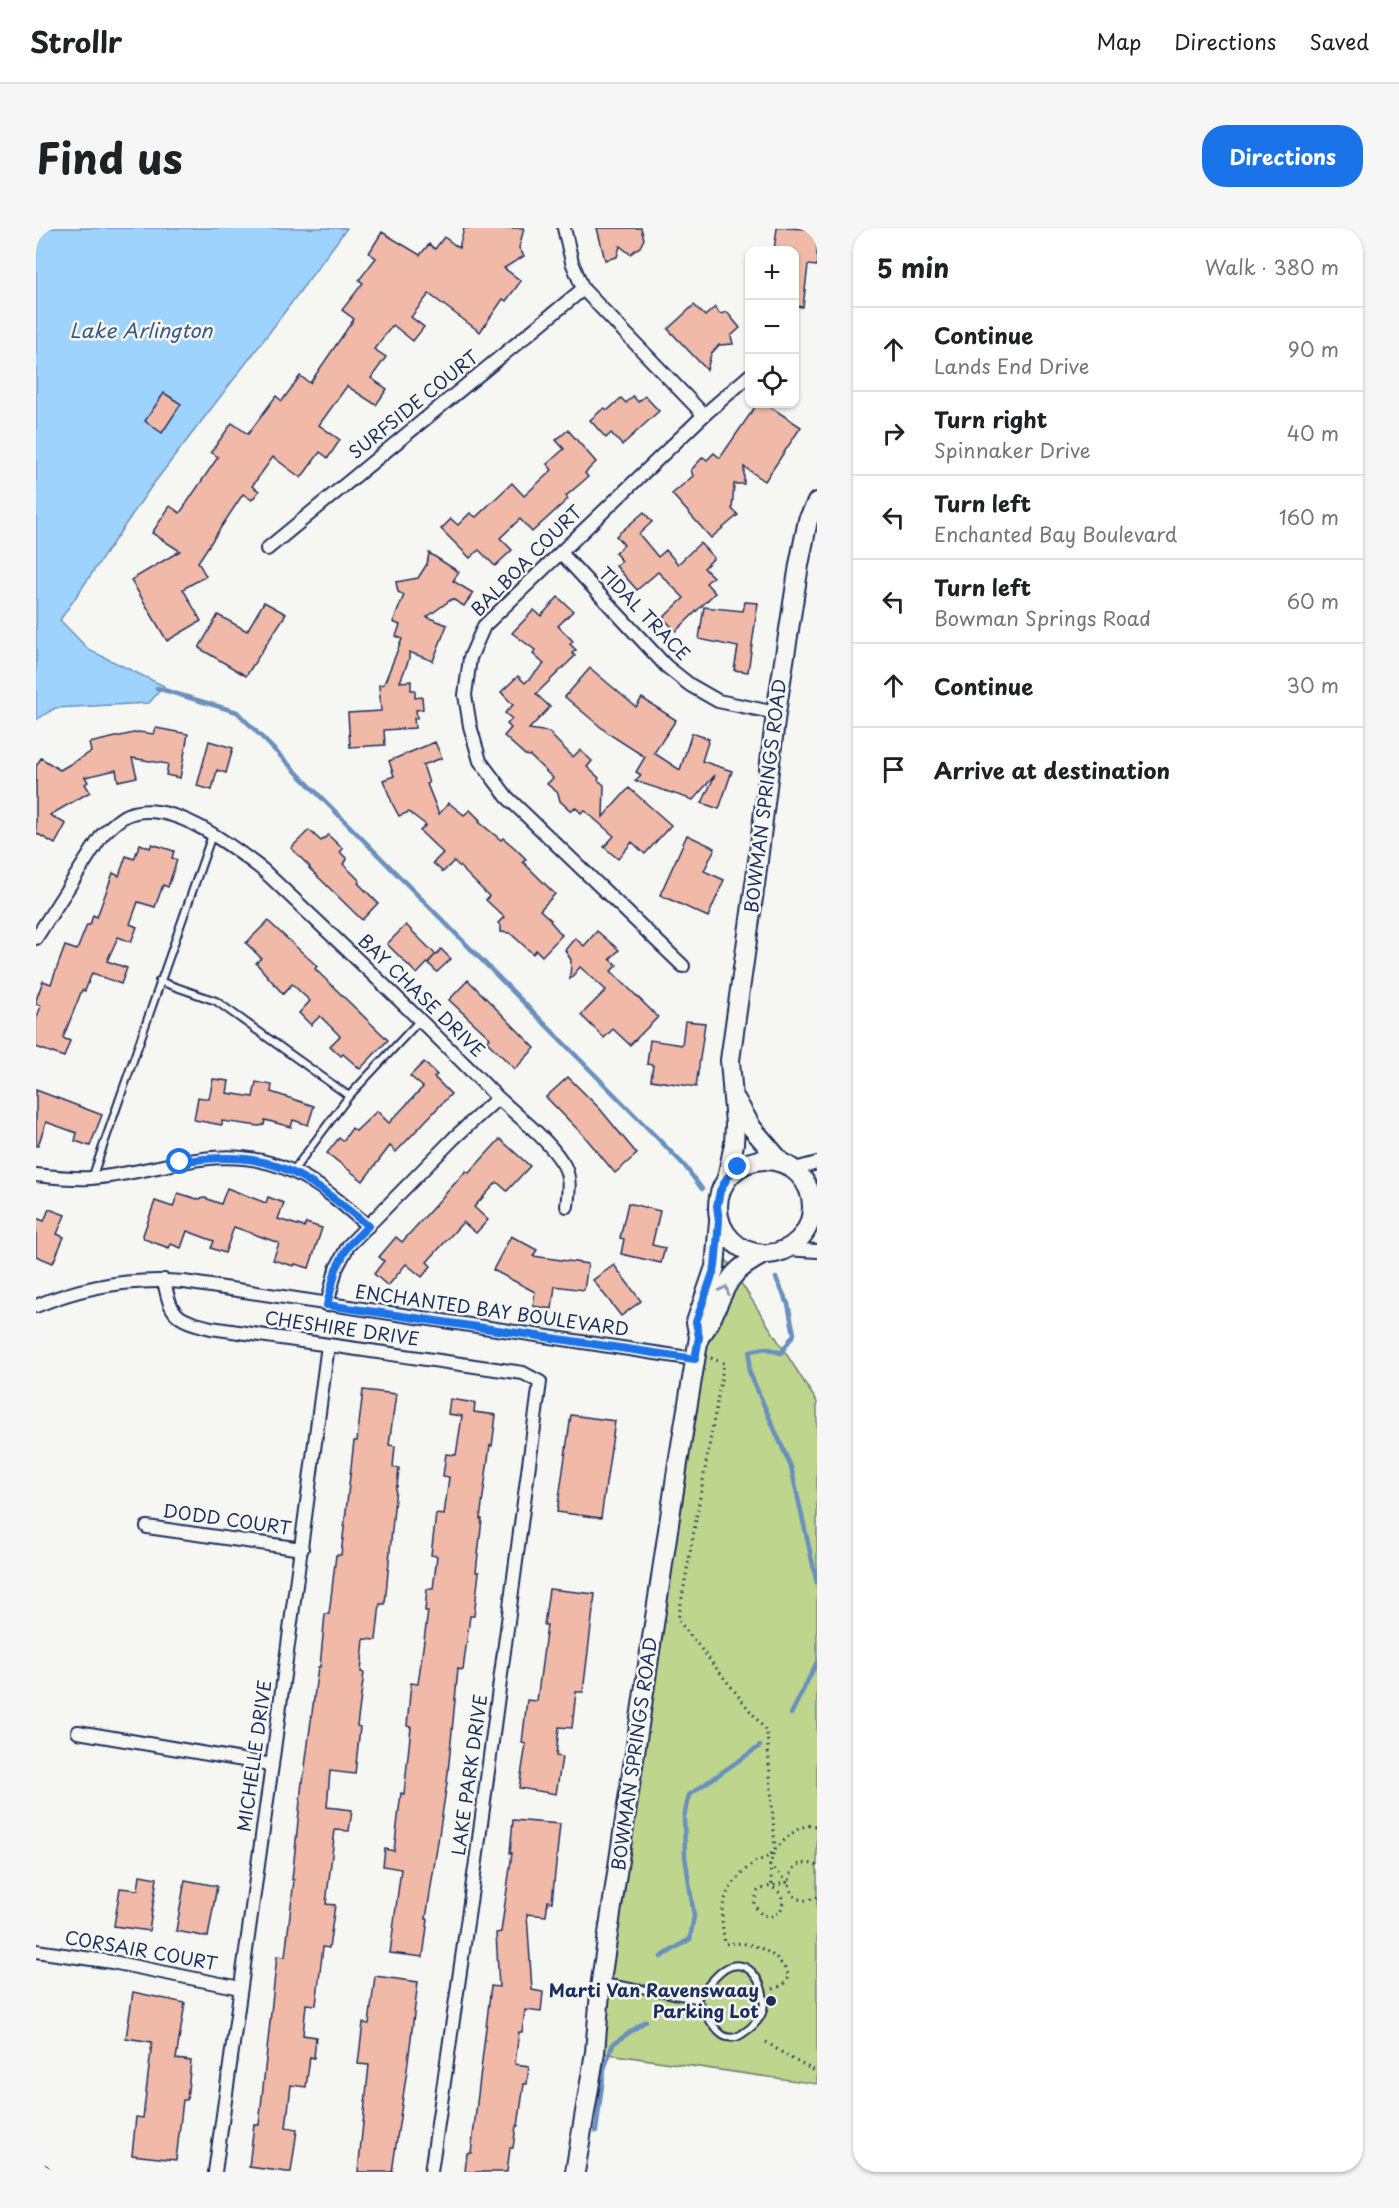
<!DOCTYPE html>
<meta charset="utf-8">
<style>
body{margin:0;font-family:"Playpen Sans",sans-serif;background:#f6f6f6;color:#202124}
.controls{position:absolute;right:18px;top:18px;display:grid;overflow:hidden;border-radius:12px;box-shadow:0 2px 4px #0004}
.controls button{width:54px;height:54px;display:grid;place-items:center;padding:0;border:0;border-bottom:2px solid #e0e0e0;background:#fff;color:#202124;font:30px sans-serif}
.stop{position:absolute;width:18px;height:18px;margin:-14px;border:4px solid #1a73e8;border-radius:50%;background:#fff}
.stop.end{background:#1a73e8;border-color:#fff;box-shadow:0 2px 6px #0008}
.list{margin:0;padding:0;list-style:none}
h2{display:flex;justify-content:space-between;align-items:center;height:78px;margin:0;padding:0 24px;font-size:26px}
h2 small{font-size:20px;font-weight:400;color:#757577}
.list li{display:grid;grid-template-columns:39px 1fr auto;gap:18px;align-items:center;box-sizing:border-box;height:84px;padding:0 24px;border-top:2px solid #e0e0e0}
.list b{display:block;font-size:22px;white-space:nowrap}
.list p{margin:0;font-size:20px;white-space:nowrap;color:#757577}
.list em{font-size:20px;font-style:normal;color:#757577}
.icon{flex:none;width:33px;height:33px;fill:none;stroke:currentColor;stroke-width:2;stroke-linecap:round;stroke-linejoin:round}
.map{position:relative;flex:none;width:781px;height:1944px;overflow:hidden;border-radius:24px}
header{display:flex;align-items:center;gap:36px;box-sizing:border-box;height:84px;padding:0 30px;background:#fff;border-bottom:2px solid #e0e0e0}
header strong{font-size:28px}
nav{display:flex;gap:33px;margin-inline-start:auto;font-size:21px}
.intro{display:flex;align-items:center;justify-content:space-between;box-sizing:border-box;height:144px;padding:0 36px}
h1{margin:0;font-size:42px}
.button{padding:15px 27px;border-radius:24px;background:#1a73e8;color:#fff;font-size:21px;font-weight:700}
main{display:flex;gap:36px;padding:0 36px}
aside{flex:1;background:#fff;border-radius:24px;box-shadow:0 2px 4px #0004}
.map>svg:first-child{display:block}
.green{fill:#bdd58c;stroke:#6c8275;stroke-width:1.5}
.water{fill:#9dd3fc;stroke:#6991bd;stroke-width:1.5}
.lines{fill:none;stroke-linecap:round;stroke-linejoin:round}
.stream{stroke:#6991bd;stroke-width:4.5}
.building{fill:#f1b9a7;stroke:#1b2f5e;stroke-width:1.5}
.lane-casing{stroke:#1b2f5e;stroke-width:10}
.street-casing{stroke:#1b2f5e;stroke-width:16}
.secondary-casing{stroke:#1b2f5e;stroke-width:22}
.path{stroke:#1b2f5e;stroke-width:3;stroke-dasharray:1.5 4.5;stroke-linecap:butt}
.lane{stroke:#f6f6f2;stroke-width:6}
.street{stroke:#f6f6f2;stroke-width:12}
.secondary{stroke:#f6f6f2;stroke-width:18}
.oneway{stroke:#8892a8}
.route{stroke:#1a73e8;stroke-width:8}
.poi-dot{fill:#1b2f5e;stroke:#f6f6f2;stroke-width:2}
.labels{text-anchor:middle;stroke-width:5;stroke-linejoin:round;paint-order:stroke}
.street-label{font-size:18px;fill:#1b2f5e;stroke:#f6f6f2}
.poi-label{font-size:18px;font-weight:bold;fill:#1b2f5e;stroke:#f6f6f2;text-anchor:end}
.water-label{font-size:20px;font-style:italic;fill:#3c5886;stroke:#f6f6f2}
</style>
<header>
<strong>Strollr</strong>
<nav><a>Map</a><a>Directions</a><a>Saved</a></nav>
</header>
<div class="intro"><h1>Find us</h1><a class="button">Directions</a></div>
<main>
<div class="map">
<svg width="781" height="1944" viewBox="0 0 781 1944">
<rect width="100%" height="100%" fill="#f6f6f2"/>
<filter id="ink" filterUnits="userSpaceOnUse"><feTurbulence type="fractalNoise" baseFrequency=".0167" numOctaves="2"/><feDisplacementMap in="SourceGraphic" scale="12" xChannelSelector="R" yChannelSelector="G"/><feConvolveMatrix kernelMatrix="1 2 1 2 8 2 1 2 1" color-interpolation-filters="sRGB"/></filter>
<g filter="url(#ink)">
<path class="green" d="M686 1025 781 1174V1856L559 1824Z"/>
<path class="water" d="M0 0H311L230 109 115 259 24 392 53 422 128 458 113 475 19 480 0 492Z"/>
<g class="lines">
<g class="stream">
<path d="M121 460 201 484 648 937 666 961"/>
<path d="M740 1050 752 1076 758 1106 745 1125 730 1120 714 1123 713 1143 755 1239 781 1355"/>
<path d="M755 1486 781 1434"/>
<path d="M625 1729 654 1711 658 1688 649 1628 648 1589 653 1567 724 1518"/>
<path d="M560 1903 568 1841 577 1816 610 1793"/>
</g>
</g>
<g class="building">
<path d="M428 0H488L483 20 488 28 468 40 485 53 470 73 467 71 444 104 393 66 375 89 388 99 377 113 357 97 338 121 350 129 335 150 351 161 340 177 311 158 283 197 304 212 292 230 284 224 265 250 237 229 216 258 223 263 216 272 207 266 162 334 170 348 147 361 165 393 131 413 95 352 144 323 116 305 134 278 144 285 182 229 175 224 196 195 212 206 240 168 246 173 264 148 274 155 318 91 306 82 327 55 323 52 340 30 333 25 346 4 384 27 393 16 399 21 408 9 423 20Z"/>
<path d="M561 0H605L608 11 604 19 594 26 584 18 581 29 569 32Z"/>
<path d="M741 0 781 1V38L772 37 767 79 759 78V22H738Z"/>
<path d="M658 77 669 88 679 79 684 86 691 84 704 100 695 108 697 116 683 117 675 126 671 142 632 101Z"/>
<path d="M128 165 145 176 126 205 109 193Z"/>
<path d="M597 168 602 174 609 168 623 183 586 217 575 205 570 210 554 192 568 180 572 182 585 170 590 175Z"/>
<path d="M721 176H730L765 199 729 253 708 239V256H698L696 281 702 287 675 310 636 266 657 248 655 242 667 229 671 232 678 225 684 230Z"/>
<path d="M532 202 560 234 549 245 552 249 530 268 532 271 496 304 484 291 464 310 476 322 459 338 443 322 434 330 405 301 415 291 422 297 434 285 440 289 476 255 488 268 516 242 511 236 528 221 520 212Z"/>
<path d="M608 284 616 294 603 306 622 329 630 322 642 336 664 315 678 330 668 340 677 349 670 355 679 365 640 403 627 390 648 370 622 344 601 362 580 338 586 333 579 325 588 317 580 308Z"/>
<path d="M393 325 423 344 417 353 437 365 428 378 416 371 391 389 411 397 397 433 373 424V431L364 454 375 453V462H379V470L386 469 387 481 380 482 381 490H378L379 500 348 502 349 517 314 519 312 485 345 483 343 457 348 456 366 411 360 408 364 397 357 394 368 367 362 364 360 354 382 350 391 336Z"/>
<path d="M522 369 537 383 522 398 537 413 534 416 540 422 536 425 539 428 500 466 514 479 493 501 513 504 518 510 537 529 544 522 556 533 551 539 563 550 562 552 568 557 567 589 593 560 635 597 609 626 596 614 582 631 568 619 578 608 548 582 545 585 539 579 535 583 524 573 522 565 511 556 517 550 494 528 489 527 468 508 475 500 471 496 476 491 469 485 477 477 465 464 482 448 489 455 508 436 497 426 499 422 476 405 498 382 505 388Z"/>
<path d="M228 374 250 386 210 448 163 420 182 387 211 403Z"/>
<path d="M709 374 722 375 712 444 698 442 702 419 663 411 668 379 707 383Z"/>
<path d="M554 440 600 479 606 470 640 492 618 525 644 542 656 505 673 511 666 533 696 543 683 581 666 575 679 547 657 572 599 553 605 547 600 544 609 529 573 506 529 469Z"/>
<path d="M120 500 152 506 144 550 130 547 132 536 96 530 101 549 82 553 80 542 49 549 52 554 49 556 54 564 14 587 30 596 19 616 0 605V538L5 530 24 542 55 524 53 515 102 504 118 506Z"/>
<path d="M173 513 197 520 190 545 181 542 176 562 161 558Z"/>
<path d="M399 514 406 530 387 537 393 555 391 556 403 586 413 575 428 587 434 582 444 592 443 594 465 612 467 610 479 620 490 631 487 634 519 666 504 682 515 692 514 693 526 707 506 728 500 722 497 726 474 705 465 704V698L462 695 468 689 450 672 453 668 418 633 407 644 397 635 407 625 384 603 390 597 373 584 363 588 357 577 347 552 358 548 353 533Z"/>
<path d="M273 602 285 613 292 607 307 621 304 624 311 631 307 636 324 653 322 655 342 675 326 692 273 640 274 639 255 620Z"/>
<path d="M651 607 679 620 668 643 688 652 672 689 624 667Z"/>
<path d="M104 616 114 620 116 616 138 623 136 630 141 632 132 659 127 657 119 679 102 674 94 696 101 699 95 714 82 709 71 733 91 740 85 756 56 745 49 763 46 762 27 810 34 813 28 829 0 819V791L5 778 0 776V772L7 753 15 756 29 718 41 722 51 697H54L57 687 61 689 77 645 83 648 90 628 98 631Z"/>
<path d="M232 693 281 738 279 741 352 812 324 841 307 826 305 828 294 818 304 808 284 788 275 797 263 785 274 773 256 756 247 766 220 735 225 730 210 715Z"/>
<path d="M370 697 400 727 405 721 415 731 401 744 392 735 399 727 381 746 351 716Z"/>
<path d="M561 703 583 722 574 731 581 737 575 743 622 789 594 817 577 801 568 810 545 787 570 762 544 739 534 751 535 732 529 722 539 710 548 718Z"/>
<path d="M432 752 499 820 479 841 451 814 454 810 413 772Z"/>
<path d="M649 793 669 795 660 859 615 852 617 837 611 836 614 812 646 817Z"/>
<path d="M388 834 401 847 398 849 415 866 360 924 354 918 327 953 291 925 303 910 307 913 316 900 320 903 341 883 353 895 387 859 374 848Z"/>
<path d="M532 849 564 881 601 926 579 945 549 909 510 869Z"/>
<path d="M177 851 193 853 191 865 217 869 220 854 236 857 235 864 278 878 272 897 257 892 255 899 229 892 228 897 223 898 186 893V897L158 892 162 869 173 871Z"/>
<path d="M0 862 66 887 54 918 39 913 41 905 10 894 2 918H0Z"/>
<path d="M464 911 494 938 471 963 461 954 438 979 452 992 440 1005 427 994 391 1034 395 1038 386 1049 370 1036 352 1058 338 1046 348 1033 343 1029 360 1009 366 1014 430 943 433 945Z"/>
<path d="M191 960 230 975 232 969 248 975 242 991 268 999 270 995 286 1000 273 1040 259 1036 258 1038 237 1032 243 1015 198 999 189 1025 175 1020 178 1013 151 1003 145 1020 135 1016 133 1020 108 1011 107 1007 119 973 137 979 142 965 161 971 169 970 185 976Z"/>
<path d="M592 975 624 983 616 1017 629 1020 625 1035 585 1026 588 1011 584 1010Z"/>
<path d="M13 981 29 987 21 1006 28 1009 17 1035 0 1028V990L8 993Z"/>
<path d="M475 1008 501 1022 497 1028 552 1036 548 1062 519 1058 516 1081 497 1078 499 1064 457 1042Z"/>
<path d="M578 1037 605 1073 585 1088 557 1052Z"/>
<path d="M327 1162 360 1166 353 1217 359 1218 357 1239 363 1240 361 1259H360L349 1376H344L340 1412 328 1411 325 1444 328 1445 321 1498 324 1499 319 1546 294 1543 291 1579 316 1582 313 1603 299 1602 290 1676 299 1677 293 1720 287 1719 280 1777 270 1776 267 1807 280 1809 278 1830 274 1829 270 1859 255 1857 250 1900 261 1902 255 1944H251L213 1939 218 1896 223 1897 241 1728 249 1729 258 1652H256L266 1554H267L282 1439H284L289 1386H293L300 1327H305L318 1213H321Z"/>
<path d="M414 1171 439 1175 438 1184 460 1187 456 1218 454 1217 444 1291H446L440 1344H443L438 1388H434L427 1442 422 1441 411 1555 390 1691H392L387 1729 354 1725 365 1641 347 1638 349 1621 358 1623 365 1565 368 1566 375 1499 371 1498 375 1455 382 1456 392 1383H389L391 1361H397L401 1328 395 1327 400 1286 408 1287 413 1249 407 1248 410 1226 420 1227 426 1188 412 1186Z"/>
<path d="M535 1187 579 1193 565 1290 521 1284Z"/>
<path d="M513 1361 559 1366 547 1464H540L536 1500 523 1499 520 1528 526 1529 520 1566 483 1560 490 1516 486 1515 491 1472 501 1473 511 1397H508Z"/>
<path d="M477 1592 524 1596 516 1674 512 1673 510 1688 491 1686 496 1762 507 1764 505 1784 489 1782 486 1804H483L479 1836 493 1838 491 1856H488L482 1898H480L477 1920H474L471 1944H429L431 1925H435L455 1758 463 1759 460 1705 465 1704 476 1625H474Z"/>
<path d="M104 1647 121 1650 113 1703 78 1698 84 1660 102 1662Z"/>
<path d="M149 1652 181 1658 172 1709 140 1703Z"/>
<path d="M339 1748 382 1754 371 1842 356 1944H322L333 1837 322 1836 327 1795 333 1796Z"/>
<path d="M97 1764 149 1775 140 1831 155 1833 151 1872H147L140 1932 96 1927 100 1889 107 1890 116 1814 90 1810Z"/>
</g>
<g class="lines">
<g class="lane-casing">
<g id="lane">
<path d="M123 753 180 773 313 868"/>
<path d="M257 943 313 868 384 792"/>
<path d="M56 950 176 607"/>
<path d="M567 1754 660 1771C667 1781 675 1797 684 1805 690 1811 699 1811 706 1806 715 1800 724 1793 727 1782 732 1761 714 1726 689 1741 678 1748 669 1762 660 1771"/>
</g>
</g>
<g class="street-casing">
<g id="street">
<path d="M528 0 536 34 547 61 668 187"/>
<path d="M231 321 547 61"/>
<path d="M525 325 630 438 654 457 682 473 740 485"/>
<path d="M0 710 66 607C73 600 82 591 91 587 134 569 196 618 227 642 304 715 381 787 455 863 478 886 508 906 526 934 535 947 533 962 531 978"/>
<path d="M647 738 471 569 444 533 434 498 429 467 434 430 448 398 668 187 714 147"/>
<path d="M759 941 781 935"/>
<path d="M0 947C18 949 37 951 55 950 127 945 185 910 258 944 286 957 309 978 332 998"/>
<path d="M776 974 781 968"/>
<path d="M776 983 781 988"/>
<path d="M749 1021 781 1023"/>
<path d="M128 1052C135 1089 140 1091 175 1100L487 1145 504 1154 440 1633 395 1944"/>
<path d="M291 1077 300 1041 312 1018 418 910 462 870"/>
<path d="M0 1078C47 1058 97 1050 148 1054L659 1131"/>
<path d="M111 1299 266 1321"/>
<path d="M42 1504 236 1537"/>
<path d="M0 1723 76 1734 204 1760"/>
<path d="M0 1943 7 1944"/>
<path d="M179 1944 236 1537 292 1117"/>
</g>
</g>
<g class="secondary-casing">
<g id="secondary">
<path d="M700 872 716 900 745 934"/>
<circle cx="729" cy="979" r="47"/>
<path d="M691 950 698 916 699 896 694 832 720 649 740 485 763 337 772 292 781 274"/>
<path d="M663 1109C680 1091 682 1066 697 1048 705 1038 717 1032 728 1026"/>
<path d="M539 1944 559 1824 565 1753 642 1235 663 1109 660 1094 679 1039 683 993"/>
</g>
</g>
<g class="path">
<path d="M675 1130 688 1135 642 1392 731 1504 739 1620 734 1637 752 1654"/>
<path d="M734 1637 736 1659 744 1665C756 1686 726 1699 718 1675L722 1663C730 1658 742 1657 752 1654"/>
<path d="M781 1638C745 1621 743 1687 781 1669"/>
<path d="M737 1761C745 1758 751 1756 753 1748 741 1723 716 1712 689 1716 687 1702 684 1688 688 1674 693 1658 705 1644 719 1634 723 1632 728 1631 731 1629 747 1617 758 1594 781 1598"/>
<path d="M730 1814 756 1831 781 1844"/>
</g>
<use href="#lane" class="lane"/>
<use href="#street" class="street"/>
<use href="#secondary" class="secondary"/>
</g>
<defs><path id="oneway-chevron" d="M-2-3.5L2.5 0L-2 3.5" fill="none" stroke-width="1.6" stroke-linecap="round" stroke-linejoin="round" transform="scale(1.5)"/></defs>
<use class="oneway" href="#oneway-chevron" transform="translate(689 1062) rotate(-64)"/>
</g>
<g class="lines" filter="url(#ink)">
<path class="route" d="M144 934C234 920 265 943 332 998L312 1018 300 1041 291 1077 659 1131 663 1109 660 1094 679 1039 683 993 681 978 684 963 691 950 702 939"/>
</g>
<circle class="poi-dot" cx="735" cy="1773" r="6"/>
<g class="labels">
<g class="street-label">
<text transform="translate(378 177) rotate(-39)" y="6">SURFSIDE COURT</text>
<text transform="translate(491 333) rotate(-45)" y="6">BALBOA COURT</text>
<text transform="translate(608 386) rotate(46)" y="6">TIDAL TRACE</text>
<text transform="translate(730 568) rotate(-83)" y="6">BOWMAN SPRINGS ROAD</text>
<text transform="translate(385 768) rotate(44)" y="6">BAY CHASE DRIVE</text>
<text transform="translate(456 1083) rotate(8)" y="6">ENCHANTED BAY BOULEVARD</text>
<text transform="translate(306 1101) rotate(8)" y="6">CHESHIRE DRIVE</text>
<text transform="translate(191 1292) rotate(8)" y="6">DODD COURT</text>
<text transform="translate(599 1526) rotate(-82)" y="6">BOWMAN SPRINGS ROAD</text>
<text transform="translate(219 1528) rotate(-82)" y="6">MICHELLE DRIVE</text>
<text transform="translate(434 1547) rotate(-82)" y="6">LAKE PARK DRIVE</text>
<text transform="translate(105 1723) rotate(10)" y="6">CORSAIR COURT</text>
</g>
<g class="poi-label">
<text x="723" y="1769">Marti Van Ravenswaay<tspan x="723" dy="21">Parking Lot</tspan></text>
</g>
<g class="water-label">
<text x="105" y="110">Lake Arlington</text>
</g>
</g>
</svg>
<div class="controls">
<button>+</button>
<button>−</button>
<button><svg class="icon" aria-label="locate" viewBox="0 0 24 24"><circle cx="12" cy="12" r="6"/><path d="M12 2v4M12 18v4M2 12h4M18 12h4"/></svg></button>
</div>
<div class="stop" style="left:144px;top:934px"></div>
<div class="stop end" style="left:702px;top:939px"></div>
</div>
<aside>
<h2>5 min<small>Walk · 380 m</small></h2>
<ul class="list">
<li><svg class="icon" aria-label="ahead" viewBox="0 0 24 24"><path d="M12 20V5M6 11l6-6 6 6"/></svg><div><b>Continue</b><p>Lands End Drive</p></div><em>90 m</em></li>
<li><svg class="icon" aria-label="right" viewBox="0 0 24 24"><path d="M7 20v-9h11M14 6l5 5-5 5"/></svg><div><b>Turn right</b><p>Spinnaker Drive</p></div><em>40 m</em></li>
<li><svg class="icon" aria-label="left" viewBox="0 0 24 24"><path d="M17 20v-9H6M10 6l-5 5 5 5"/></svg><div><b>Turn left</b><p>Enchanted Bay Boulevard</p></div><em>160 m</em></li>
<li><svg class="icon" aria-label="left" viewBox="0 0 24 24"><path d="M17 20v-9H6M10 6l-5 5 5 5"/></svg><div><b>Turn left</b><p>Bowman Springs Road</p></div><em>60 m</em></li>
<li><svg class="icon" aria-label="ahead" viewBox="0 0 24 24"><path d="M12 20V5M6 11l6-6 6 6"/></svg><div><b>Continue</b></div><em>30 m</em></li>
<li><svg class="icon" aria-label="arrive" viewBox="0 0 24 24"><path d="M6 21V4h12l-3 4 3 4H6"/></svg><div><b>Arrive at destination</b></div></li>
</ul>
</aside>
</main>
